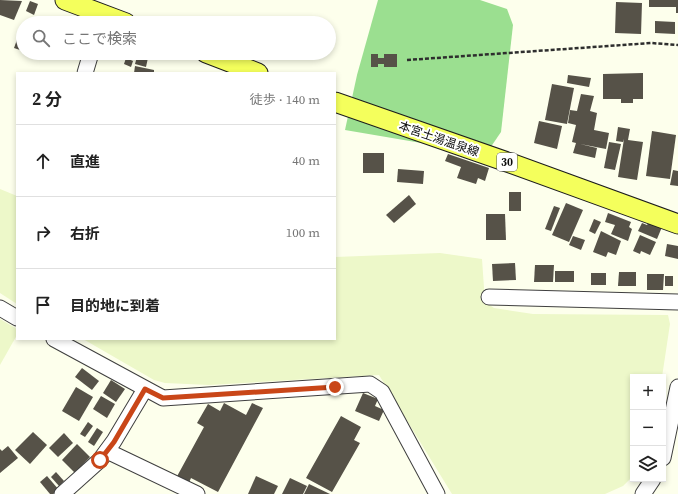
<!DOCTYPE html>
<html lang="ja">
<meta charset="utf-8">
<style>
body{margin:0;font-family:"Source Serif 4","Noto Sans JP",serif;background:#f6f6f6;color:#222}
.controls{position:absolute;right:12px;bottom:12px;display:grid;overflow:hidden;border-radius:0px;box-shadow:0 2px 6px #0003}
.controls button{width:36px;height:36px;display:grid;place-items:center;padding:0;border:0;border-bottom:1px solid #e0e0e0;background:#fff;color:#222;font:20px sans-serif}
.stop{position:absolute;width:12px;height:12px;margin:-9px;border:3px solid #c94618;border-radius:50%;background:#fff}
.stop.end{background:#c94618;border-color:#fff;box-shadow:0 1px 4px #0008}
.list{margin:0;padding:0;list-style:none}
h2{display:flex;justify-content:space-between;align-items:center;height:52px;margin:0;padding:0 16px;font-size:17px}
h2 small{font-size:13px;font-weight:400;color:#767676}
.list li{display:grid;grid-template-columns:26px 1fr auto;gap:12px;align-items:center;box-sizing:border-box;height:72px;padding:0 16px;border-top:1px solid #e0e0e0}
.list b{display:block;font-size:15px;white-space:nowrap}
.list em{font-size:13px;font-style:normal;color:#767676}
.icon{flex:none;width:22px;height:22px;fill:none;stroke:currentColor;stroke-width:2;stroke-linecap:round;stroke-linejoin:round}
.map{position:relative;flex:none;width:678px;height:494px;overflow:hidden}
.search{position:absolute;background:#fff;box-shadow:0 2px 6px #0003;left:16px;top:16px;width:320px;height:44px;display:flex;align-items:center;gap:10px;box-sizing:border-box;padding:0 14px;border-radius:22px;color:#767676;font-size:15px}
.panel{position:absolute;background:#fff;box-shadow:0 2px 6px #0003;left:16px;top:72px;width:320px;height:268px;border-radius:0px}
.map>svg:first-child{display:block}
.farmland{fill:#edf8c9}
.forest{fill:#9bdf90}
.building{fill:#565248}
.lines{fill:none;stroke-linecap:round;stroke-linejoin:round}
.minor-casing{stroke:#3f3f3f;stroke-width:17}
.major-casing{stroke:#1d1d1d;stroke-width:21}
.path{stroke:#2e2e2e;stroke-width:2.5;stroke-dasharray:4 2;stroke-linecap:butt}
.minor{stroke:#fff;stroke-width:15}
.major{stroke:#f4ff5c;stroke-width:19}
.route{stroke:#c94618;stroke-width:5}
.labels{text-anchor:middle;stroke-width:4;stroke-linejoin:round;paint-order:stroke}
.shield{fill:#fff;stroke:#555;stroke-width:1}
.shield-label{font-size:11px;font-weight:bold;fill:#0c0c0c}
.street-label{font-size:12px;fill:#0c0c0c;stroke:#fff}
</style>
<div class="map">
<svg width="678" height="494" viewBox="0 0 678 494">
<rect width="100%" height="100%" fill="#fdffec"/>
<g class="farmland">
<path d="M0 189 17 196V304L0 293Z"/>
<path d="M440 253 482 259 485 302 494 308 533 314 668 315 670 324 662 377H633V476L623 486 605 494H452L379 375 209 385 165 383 154 380 83 339H335V257Z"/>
<path d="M0 319 17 329V335L0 365Z"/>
</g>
<path class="forest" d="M378 0H480L507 9 513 25 501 132 486 154 345 130 357 75Z"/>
<g class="building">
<path d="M0 0 22 1 14 20 0 15Z"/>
<path d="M649 0H678V13H676V7H649Z"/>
<path d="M30 1 38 4 34 15 26 11Z"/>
<path d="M616 2 642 3 641 34 615 33Z"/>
<path d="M655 21 675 22V34L655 33Z"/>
<path d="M23 23V51L14 48Z"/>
<path d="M101 53H121L118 60Z"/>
<path d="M138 53H149L146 67 135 64Z"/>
<path d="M371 54H378V58H384V54H397V67H384V64H378V67H371Z"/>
<path d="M126 58 133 61 131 67 124 64Z"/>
<path d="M135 66 154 70V73H134Z"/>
<path d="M643 73V99H633V103H621V99H603V74Z"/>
<path d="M568 75 591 78 589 87 567 83Z"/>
<path d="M552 84 574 88 567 124 545 120Z"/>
<path d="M581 94 594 96 590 111 597 113 594 130 609 133 606 149 580 144 597 148 595 158 573 153 576 143 572 142 576 125 568 123 570 110 577 111Z"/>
<path d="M539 121 562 126 557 149 534 143Z"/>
<path d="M618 127 630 129 628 140 643 142 637 180 618 177 624 139 623 142 616 141Z"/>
<path d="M652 131 676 135 670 179 646 176Z"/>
<path d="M609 142 621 144 615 170 604 168Z"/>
<rect x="363" y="153" width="21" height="20"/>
<path d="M448 154 489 168 485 181 478 178 476 184 457 178 461 167 445 161Z"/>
<path d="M398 169 424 171 423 184 397 182Z"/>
<path d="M673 170 678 171V186L670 185Z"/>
<rect x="509" y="192" width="12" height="19"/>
<path d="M409 195 416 204 394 223 386 215Z"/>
<path d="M566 203 583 210 569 242 552 235Z"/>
<path d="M554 206 560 208 551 231 545 229Z"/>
<path d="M608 213 631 222 629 227 632 229 628 241 611 234 615 225 605 222Z"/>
<path d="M486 214H505L506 240H486Z"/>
<path d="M594 219 601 222 595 234 589 231Z"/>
<path d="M649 222 662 227 657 239 638 231 642 223 647 225Z"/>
<path d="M601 231 621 241 616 255 608 252 606 257 593 252Z"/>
<path d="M640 235 656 242 650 255 641 251 640 254 633 251Z"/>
<path d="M573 236 585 240 581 250 569 245Z"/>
<path d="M667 244 678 246V259L665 256Z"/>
<path d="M515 263 516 280 493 281 492 264Z"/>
<path d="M535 265H554L553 282H534Z"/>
<rect x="555" y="271" width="19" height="11"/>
<path d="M619 272H636V286H618Z"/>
<rect x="591" y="273" width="15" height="12"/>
<path d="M647 274H664L663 290H647Z"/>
<rect x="665" y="276" width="8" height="10"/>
<path d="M82 368 99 381 92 390 75 377Z"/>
<path d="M111 380 125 389 116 402 103 393Z"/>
<path d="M76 387 93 397 79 421 62 411Z"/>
<path d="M363 393 378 399 375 406 384 410 379 421 355 411Z"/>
<path d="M101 396 115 404 107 418 93 409Z"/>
<path d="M224 403 246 415 252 403 263 408 218 492 191 478 187 487 175 480 204 427 197 423 208 404 220 411Z"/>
<path d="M341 416 361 427 354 440 360 443 332 492 306 478Z"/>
<path d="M88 422 93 426 85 437 80 434Z"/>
<path d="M97 428 103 432 94 446 88 442Z"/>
<path d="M33 432 47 445 30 464 15 450Z"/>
<path d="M64 433 73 443 58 457 49 448Z"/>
<path d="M77 444 90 457 75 473 62 460Z"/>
<path d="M8 446 18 458 0 473V449L2 451Z"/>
<path d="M56 472 64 481 59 486 51 477Z"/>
<path d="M47 476 59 490 53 494H50L40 482Z"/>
<path d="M256 476 278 486 274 494H248Z"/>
<path d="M290 478 307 486 303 494H282Z"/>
<path d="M309 484 330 494H304Z"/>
</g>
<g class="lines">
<g class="minor-casing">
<g id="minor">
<path d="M85 73 91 53"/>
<path d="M489 297 678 302"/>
<path d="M0 308 17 318"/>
<path d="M54 339 163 398 370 384 382 392 437 494"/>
<path d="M107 451 197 494"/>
<path d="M663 458 678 387"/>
<path d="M62 494 100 460 114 441 145 389"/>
<path d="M643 494 653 479"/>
</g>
</g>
<g class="major-casing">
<g id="major">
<path d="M65 0 126 23"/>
<path d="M206 53 258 73"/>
<path d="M335 102 513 164 678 224"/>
</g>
</g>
<path class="path" d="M407 60 651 43 678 45"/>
<use href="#minor" class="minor"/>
<use href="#major" class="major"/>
</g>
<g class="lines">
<path class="route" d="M100 460 114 442 145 389 163 398 335 387"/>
</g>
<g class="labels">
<rect class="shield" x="497" y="153" width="20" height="18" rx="3"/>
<g class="shield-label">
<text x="507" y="166">30</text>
</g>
<g class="street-label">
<text transform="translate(439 139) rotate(19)" y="4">本宮土湯温泉線</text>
</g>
</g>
</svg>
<div class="controls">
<button>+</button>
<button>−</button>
<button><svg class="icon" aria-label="layers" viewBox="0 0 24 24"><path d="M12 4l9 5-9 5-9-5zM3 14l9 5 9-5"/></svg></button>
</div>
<div class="stop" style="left:100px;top:460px"></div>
<div class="stop end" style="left:335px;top:387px"></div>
<div class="search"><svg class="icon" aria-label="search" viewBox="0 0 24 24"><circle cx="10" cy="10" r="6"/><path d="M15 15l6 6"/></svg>ここで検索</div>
<section class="panel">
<h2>2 分<small>徒歩 · 140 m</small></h2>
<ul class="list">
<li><svg class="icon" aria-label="ahead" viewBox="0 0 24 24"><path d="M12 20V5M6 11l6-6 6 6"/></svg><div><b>直進</b></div><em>40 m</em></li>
<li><svg class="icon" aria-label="right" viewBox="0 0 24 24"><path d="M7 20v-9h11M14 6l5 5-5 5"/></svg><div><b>右折</b></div><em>100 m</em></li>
<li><svg class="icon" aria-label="arrive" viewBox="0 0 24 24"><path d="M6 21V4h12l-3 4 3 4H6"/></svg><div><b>目的地に到着</b></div></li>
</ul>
</section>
</div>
